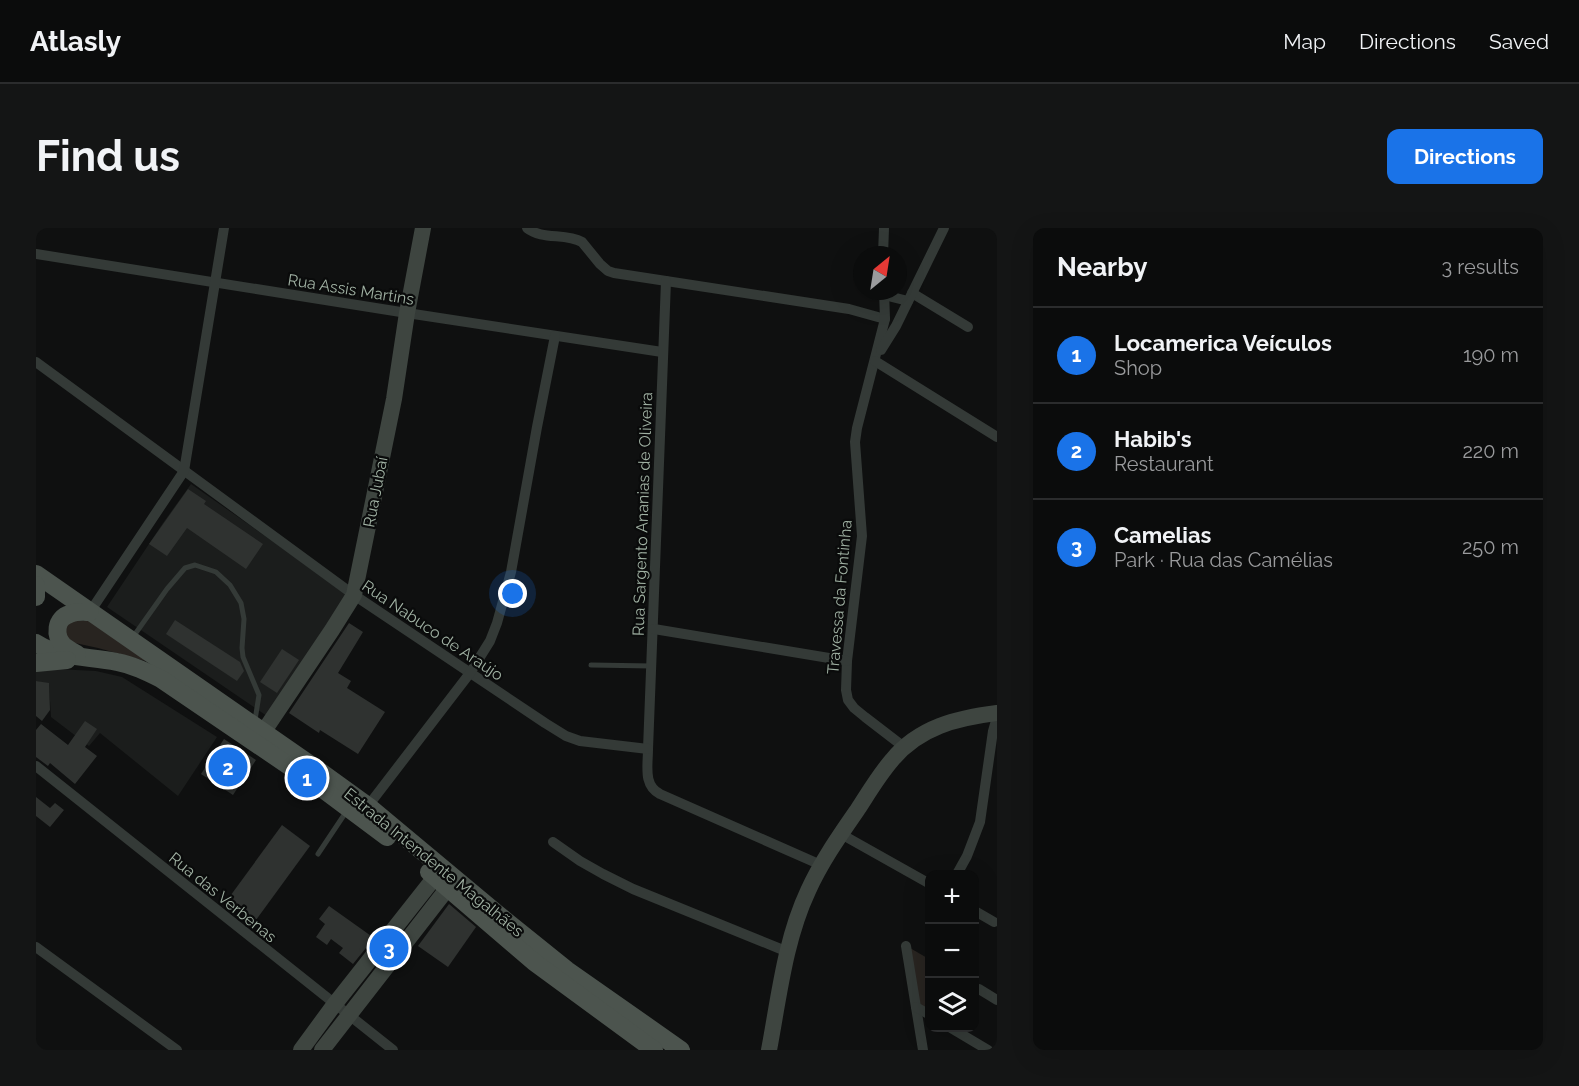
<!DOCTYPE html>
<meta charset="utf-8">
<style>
body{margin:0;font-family:Raleway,sans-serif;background:#141515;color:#f1f3f6}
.controls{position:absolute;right:18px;bottom:18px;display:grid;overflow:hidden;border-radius:12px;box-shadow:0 6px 24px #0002}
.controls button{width:54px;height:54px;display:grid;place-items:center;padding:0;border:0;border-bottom:2px solid #2b2c2d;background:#0b0c0c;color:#f1f3f6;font:30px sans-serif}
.compass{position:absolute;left:817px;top:18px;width:54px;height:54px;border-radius:50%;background:#0b0c0c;box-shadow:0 6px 24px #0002;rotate:30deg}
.you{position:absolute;left:477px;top:366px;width:21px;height:21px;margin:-15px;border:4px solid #fff;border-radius:50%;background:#1a73e8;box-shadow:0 0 0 9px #1a73e833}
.badge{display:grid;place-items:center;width:39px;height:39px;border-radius:50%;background:#1a73e8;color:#fff;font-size:20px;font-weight:700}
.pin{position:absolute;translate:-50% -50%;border:3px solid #fff;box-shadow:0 2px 6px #0006}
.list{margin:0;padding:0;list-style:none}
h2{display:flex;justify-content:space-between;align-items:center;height:78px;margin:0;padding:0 24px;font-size:26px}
h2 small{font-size:20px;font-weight:400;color:#9a9b9d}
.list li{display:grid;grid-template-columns:39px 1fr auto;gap:18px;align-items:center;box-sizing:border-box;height:96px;padding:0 24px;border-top:2px solid #2b2c2d}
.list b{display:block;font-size:22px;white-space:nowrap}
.list p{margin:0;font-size:20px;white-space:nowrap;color:#9a9b9d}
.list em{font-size:20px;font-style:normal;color:#9a9b9d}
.icon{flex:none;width:33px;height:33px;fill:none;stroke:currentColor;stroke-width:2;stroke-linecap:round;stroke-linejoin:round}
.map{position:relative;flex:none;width:961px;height:822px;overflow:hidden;border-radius:12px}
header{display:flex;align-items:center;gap:36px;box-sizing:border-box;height:84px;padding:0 30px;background:#0b0c0c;border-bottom:2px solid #2b2c2d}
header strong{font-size:28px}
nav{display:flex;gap:33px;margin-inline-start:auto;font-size:21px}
.intro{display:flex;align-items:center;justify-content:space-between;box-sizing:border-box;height:144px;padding:0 36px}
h1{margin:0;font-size:42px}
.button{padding:15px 27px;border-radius:12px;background:#1a73e8;color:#fff;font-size:21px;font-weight:700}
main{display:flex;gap:36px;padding:0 36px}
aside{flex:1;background:#0b0c0c;border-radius:12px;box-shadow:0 6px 24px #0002}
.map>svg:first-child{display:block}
.built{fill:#1b1d1c}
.green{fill:#282420}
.building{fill:#2f3230}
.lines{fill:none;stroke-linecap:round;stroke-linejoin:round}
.lane{stroke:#343a37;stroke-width:5}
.street{stroke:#343a37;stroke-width:10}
.secondary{stroke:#3e4540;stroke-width:16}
.primary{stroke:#4c544e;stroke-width:18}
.labels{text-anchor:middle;stroke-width:4.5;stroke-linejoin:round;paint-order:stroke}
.street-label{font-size:16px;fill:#a0b1a3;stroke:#0a0b0b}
</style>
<header>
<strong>Atlasly</strong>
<nav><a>Map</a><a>Directions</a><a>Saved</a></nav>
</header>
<div class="intro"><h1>Find us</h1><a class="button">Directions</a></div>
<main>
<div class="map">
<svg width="961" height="822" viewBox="0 0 961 822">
<rect width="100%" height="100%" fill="#0f1010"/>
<g class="built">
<path d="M155 256 242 317 310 367 231 488 71 379 127 295Z"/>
<path d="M0 440 60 443 86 449 181 509 142 568 64 505 53 518 15 489 13 456 0 453Z"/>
</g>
<g class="green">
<path d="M35 393H56L117 435 62 420 39 415 30 409V400Z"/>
<path d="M874 720 893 731V783L883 777Z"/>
</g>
<g class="building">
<path d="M152 261 170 273 168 276 227 316 210 341 151 300 131 328 113 316Z"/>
<path d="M139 392 204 434 208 443 201 453 130 406Z"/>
<path d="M313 395 327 404 302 445 315 453 311 460 349 484 322 526 284 502 283 505 253 485Z"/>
<path d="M246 421 263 432 241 465 224 454Z"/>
<path d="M0 453 13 455 14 482 6 493 0 488Z"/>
<path d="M49 493 61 501 49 519 61 528 39 556 14 535 12 538 0 529V502L5 496 32 517Z"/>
<path d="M188 511 220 532 197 567 165 546Z"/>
<path d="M0 569 14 580 19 575 28 582 14 599 0 588Z"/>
<path d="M246 597 274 618 220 692 192 671Z"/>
<path d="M413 676 440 699 412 739 382 718Z"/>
<path d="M293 678 338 710 317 736 303 725 307 720 295 711 291 717 280 709 289 696 283 691Z"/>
</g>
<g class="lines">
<g class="lane">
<path d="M97 409 131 361 149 340 159 337 180 344 194 357 205 375 208 391 206 420 207 429 223 467 219 492"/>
<path d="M555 437 616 438"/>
<path d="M282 626 310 584"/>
</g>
<g class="street">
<path d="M491 0C506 12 529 5 546 14L564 36 572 43 578 45 813 81 849 91"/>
<path d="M0 26 371 85 626 124"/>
<path d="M847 27 848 0"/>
<path d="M630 53 612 521C612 538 607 557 624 566L785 637"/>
<path d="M848 63 849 91 821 200 819 214 826 308 811 433 810 462 812 472 818 480 829 489 868 519"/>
<path d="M876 65 932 99"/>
<path d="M848 67 872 73"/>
<path d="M845 122 860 98 908 0"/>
<path d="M839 133 961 209"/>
<path d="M0 134 318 367 509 495 530 508 544 513 612 521"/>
<path d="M54 384 148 243 188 0"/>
<path d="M618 401 811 433"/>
<path d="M0 538 357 822"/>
<path d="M332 578 434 445 454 413 461 395 475 344 501 199 519 108"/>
<path d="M805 606 894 656"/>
<path d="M517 614 544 633 567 646 597 661 752 724"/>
<path d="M921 646 931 628 944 594 957 503 961 489"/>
<path d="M939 683 958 694"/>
<path d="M870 718 887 822"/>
<path d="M0 719 141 822"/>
<path d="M939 761H943L961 772"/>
<path d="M880 779 894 787"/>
<path d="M915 800 952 822"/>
</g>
<g class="secondary">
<path d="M228 503 296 402 318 367 358 171 371 85 387 0"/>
<path d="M265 822 298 777 399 649"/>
<path d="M286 822 411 661"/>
<path d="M733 822C743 769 749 712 772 663 785 634 804 607 822 581 833 564 843 547 856 532 883 499 921 490 961 485"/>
</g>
<g class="primary">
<path d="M0 346 282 542 332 578 459 684 531 742 645 822"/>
<path d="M0 357V369"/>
<path d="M0 415C25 431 53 428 81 434 97 437 111 444 125 451L284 559 351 609"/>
<path d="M41 426C37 424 32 421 28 418 18 408 19 390 34 386 40 383 48 384 54 384"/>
<path d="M0 435 31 432"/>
<path d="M393 644 498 734 618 822"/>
</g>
</g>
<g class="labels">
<g class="street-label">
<text transform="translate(315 61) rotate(9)" y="6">Rua Assis Martins</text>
<text transform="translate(339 264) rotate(-79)" y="6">Rua Jubaí</text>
<text transform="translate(606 286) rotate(-88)" y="6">Rua Sargento Ananias de Oliveira</text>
<text transform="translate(803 369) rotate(-85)" y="6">Travessa da Fontinha</text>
<text transform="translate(397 402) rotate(34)" y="6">Rua Nabuco de Araújo</text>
<text transform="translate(398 634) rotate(39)" y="6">Estrada Intendente Magalhães</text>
<text transform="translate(187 669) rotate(39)" y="6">Rua das Verbenas</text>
</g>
</g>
</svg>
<div class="controls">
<button>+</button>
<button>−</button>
<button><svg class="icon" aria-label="layers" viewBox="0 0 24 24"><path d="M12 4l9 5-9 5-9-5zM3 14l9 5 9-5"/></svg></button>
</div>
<svg class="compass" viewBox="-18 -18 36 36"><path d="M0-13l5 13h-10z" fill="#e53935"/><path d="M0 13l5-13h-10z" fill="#9a9b9d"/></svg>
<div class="you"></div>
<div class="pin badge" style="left:271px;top:550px">1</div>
<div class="pin badge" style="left:192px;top:539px">2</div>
<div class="pin badge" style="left:353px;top:720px">3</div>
</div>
<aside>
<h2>Nearby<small>3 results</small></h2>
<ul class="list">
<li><span class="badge">1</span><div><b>Locamerica Veículos</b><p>Shop</p></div><em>190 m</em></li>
<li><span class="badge">2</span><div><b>Habib's</b><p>Restaurant</p></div><em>220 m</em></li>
<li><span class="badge">3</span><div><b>Camelias</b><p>Park · Rua das Camélias</p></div><em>250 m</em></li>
</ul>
</aside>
</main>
